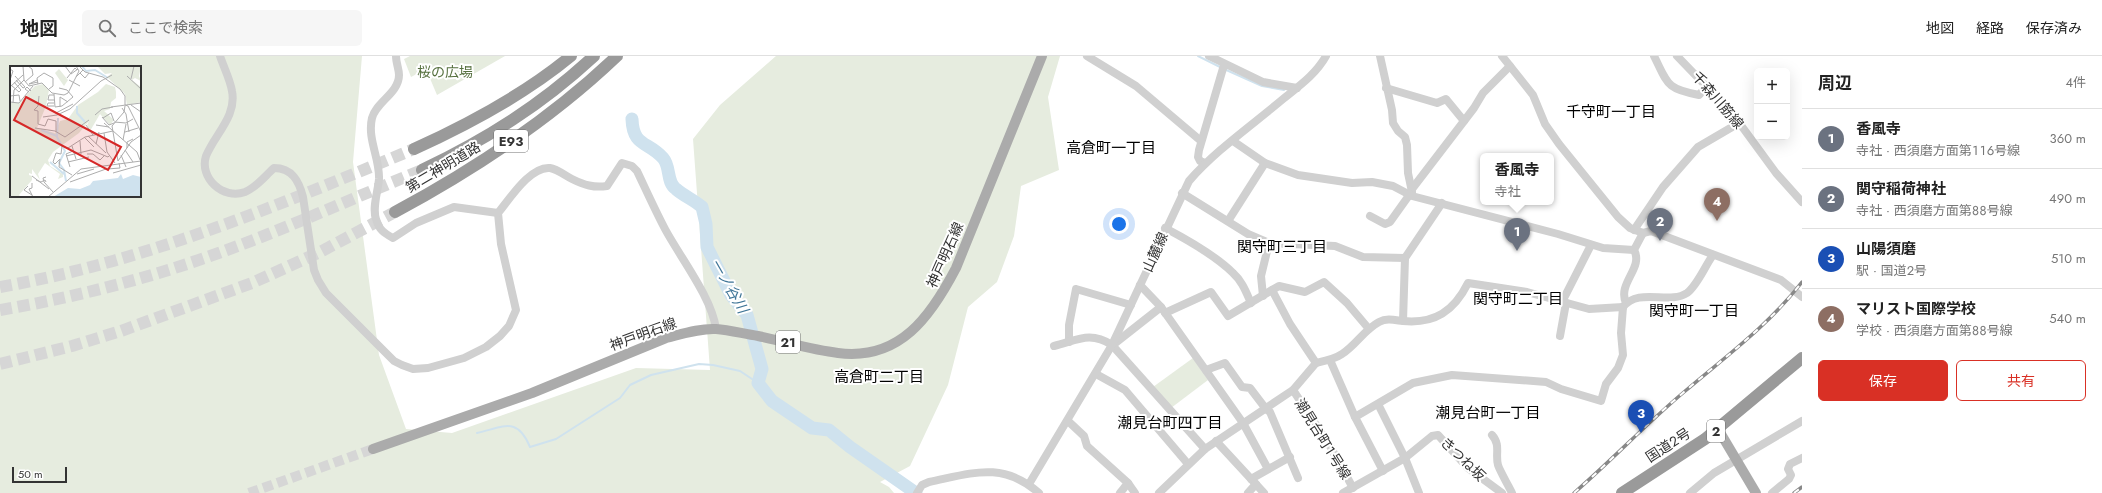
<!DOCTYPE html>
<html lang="ja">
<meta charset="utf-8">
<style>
body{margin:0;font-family:Jost,"Noto Sans JP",sans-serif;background:#f6f6f6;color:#222}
.controls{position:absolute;right:12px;top:12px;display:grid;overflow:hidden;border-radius:6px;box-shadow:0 4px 16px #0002}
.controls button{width:36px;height:36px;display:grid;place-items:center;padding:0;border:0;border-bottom:1px solid #e0e0e0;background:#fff;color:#222;font:20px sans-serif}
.scale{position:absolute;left:12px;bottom:10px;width:55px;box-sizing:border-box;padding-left:4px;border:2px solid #333;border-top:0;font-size:11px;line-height:14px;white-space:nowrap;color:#333;-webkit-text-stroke:3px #fff;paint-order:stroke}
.you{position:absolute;left:1119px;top:168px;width:14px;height:14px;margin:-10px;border:3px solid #fff;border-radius:50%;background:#1a73e8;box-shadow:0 0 0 6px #1a73e833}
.badge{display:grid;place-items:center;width:26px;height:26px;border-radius:50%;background:#d93025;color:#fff;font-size:13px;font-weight:700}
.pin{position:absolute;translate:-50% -33px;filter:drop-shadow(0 1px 2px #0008)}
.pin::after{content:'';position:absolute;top:21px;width:14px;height:12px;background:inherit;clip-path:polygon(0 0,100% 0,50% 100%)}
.popup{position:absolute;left:1480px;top:97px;width:74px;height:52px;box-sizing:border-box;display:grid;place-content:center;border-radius:6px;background:#fff;filter:drop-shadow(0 1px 3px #0005);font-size:13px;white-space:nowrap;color:#767676}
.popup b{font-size:15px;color:#222}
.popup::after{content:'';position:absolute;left:50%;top:100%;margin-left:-8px;border:8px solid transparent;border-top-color:#fff}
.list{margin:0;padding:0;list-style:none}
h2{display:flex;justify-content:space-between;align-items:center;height:52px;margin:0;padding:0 16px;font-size:17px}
h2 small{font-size:13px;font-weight:400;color:#767676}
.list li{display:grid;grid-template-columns:26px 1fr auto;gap:12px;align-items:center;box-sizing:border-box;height:60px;padding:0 16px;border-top:1px solid #e0e0e0}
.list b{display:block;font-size:15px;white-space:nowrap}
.list p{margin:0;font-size:13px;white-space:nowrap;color:#767676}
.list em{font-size:13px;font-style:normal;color:#767676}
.actions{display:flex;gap:8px;padding:12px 16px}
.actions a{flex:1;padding:9px 0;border:1px solid #d93025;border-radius:6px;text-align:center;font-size:14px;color:#d93025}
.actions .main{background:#d93025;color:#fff}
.icon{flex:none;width:22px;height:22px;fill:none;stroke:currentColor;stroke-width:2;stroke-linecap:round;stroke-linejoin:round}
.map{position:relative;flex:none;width:1802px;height:437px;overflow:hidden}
header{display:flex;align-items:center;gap:24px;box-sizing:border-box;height:56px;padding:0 20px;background:#fff;border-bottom:1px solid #e0e0e0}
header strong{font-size:19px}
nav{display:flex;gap:22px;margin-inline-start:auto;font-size:14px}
.search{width:280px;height:36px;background:#f6f6f6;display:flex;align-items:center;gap:10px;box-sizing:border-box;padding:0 14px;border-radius:6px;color:#767676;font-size:15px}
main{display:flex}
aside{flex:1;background:#fff}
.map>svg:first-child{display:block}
.green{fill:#e6ecdf;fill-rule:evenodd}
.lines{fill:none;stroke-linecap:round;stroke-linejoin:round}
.stream{stroke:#cfe2ee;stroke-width:2}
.river{stroke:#cfe2ee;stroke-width:13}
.major-tunnel{stroke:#d6d6d6;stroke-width:10;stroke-dasharray:10 5;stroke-linecap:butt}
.highway-tunnel{stroke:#d6d6d6;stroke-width:12;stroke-dasharray:12 6;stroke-linecap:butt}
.minor{stroke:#d0d0d0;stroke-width:8}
.major{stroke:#ababab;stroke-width:10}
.highway{stroke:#9a9a9a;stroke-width:12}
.rail-casing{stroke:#888;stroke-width:3.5}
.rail{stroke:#fff;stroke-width:2;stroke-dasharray:6;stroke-linecap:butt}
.labels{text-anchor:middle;stroke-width:4;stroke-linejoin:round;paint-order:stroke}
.shield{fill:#fff;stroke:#707070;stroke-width:1}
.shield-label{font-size:13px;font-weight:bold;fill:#333}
.park-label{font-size:14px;fill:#56703f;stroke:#fff}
.street-label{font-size:14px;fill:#333;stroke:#fff}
.neighbourhood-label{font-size:15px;fill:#000;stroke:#fff}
.water-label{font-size:15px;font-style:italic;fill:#3f7597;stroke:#fff}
.inset-river{fill:none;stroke:#cfe2ee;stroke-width:2}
.inset-road{fill:none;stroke:#adadad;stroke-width:1}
.view{fill:#d62828;fill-opacity:0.15;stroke:#d62828;stroke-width:2}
.inset-edge{fill:none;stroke:#333;stroke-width:2}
</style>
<header>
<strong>地図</strong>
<div class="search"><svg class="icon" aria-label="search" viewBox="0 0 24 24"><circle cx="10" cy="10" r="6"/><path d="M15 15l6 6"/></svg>ここで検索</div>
<nav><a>地図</a><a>経路</a><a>保存済み</a></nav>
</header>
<main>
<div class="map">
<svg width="1802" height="437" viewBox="0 0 1802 437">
<rect width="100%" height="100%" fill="#fff"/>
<g class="green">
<path d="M0 0H362L353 106 379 299 406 373 452 377 636 312 710 314 693 83 720 49 776 0H1060L1048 41 1059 114 1021 130 1014 180 997 226 968 251 948 329 910 410 880 426 889 431 894 437H0ZM11 11H140V140H11Z"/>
<path d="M410 0H505L437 39 426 13 411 21 404 3Z"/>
<path d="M1193 302 1208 324 1171 352 1153 331Z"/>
</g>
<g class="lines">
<g class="stream">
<path d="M1198 0 1220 11"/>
<path d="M1224 13 1262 30 1284 34"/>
<path d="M477 377C504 371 517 360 530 391L556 383 620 342 630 329 651 319 699 308 713 309 740 315 758 327"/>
</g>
<path class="river" d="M632 63C633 91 648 85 663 102 671 111 666 126 676 133 684 140 694 144 702 151L706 168 707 191 731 239 747 259 762 313 758 327 772 345 812 372 829 374 850 391 916 437"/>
<path class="major-tunnel" d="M249 437 373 393"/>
<g class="highway-tunnel">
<path d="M0 231C144 206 279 149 414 93"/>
<path d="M0 254C83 240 165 218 243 188 303 165 363 138 422 114"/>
<path d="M0 308 72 290 121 275 252 227 322 195 395 156"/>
</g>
<g class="minor">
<path d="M220 0C224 12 230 23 232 35 237 60 215 78 206 100 199 122 223 144 245 136 257 131 265 120 274 112 292 112 299 125 303 141L314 214 318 224 326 237 394 305 402 309 413 313 428 312 464 302 486 291 500 280 509 270 516 254 501 188 498 157C509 144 530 110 550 112 557 113 566 120 572 123 584 129 594 132 607 130L622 107 632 110 637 115C646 134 655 154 665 173 680 201 712 242 716 273"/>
<path d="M396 0C396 7 399 13 399 19 399 37 376 46 372 62 367 83 380 103 379 123 378 135 372 152 376 163 379 174 384 177 393 182L416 167 454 151 498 157"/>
<path d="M1087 0 1136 30 1201 85"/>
<path d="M1209 0 1263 26 1297 32"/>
<path d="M1380 0 1392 54 1393 67 1398 75 1405 81 1407 89 1408 117 1412 136"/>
<path d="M1502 0 1533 39 1545 68 1559 88 1618 161 1630 172 1643 177 1651 175 1781 224 1802 241"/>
<path d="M1654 0C1668 28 1666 33 1699 39L1707 30"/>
<path d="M1677 0 1732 57 1776 117 1802 146"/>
<path d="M1386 32 1437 47 1446 43 1464 65"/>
<path d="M1233 85 1265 107 1298 119 1352 127 1372 126 1393 130 1412 140 1558 178 1603 192 1634 194"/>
<path d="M1205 107 1200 105 1198 101 1199 94 1224 9"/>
<path d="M1412 133 1474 52 1483 37 1510 10"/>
<path d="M1182 137 1248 178 1269 187 1335 190 1363 201 1405 202"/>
<path d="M1370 160 1385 168 1390 166 1410 138"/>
<path d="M1228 165 1265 107"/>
<path d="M1165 172C1186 183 1217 201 1233 217 1242 225 1246 236 1251 247"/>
<path d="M1634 174 1663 131 1698 91 1739 67"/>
<path d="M1634 194 1643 177"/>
<path d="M1140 229 1161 251 1243 367 1268 413"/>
<path d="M1272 234 1279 230 1305 236 1324 226 1347 247 1369 273"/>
<path d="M1263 240 1261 220 1269 187"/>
<path d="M1562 246 1591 189"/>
<path d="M1626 247C1617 227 1644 212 1634 194"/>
<path d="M1623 251C1639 231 1669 249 1687 237 1697 230 1705 210 1713 199"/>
<path d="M1165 257 1211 236 1228 260 1272 234 1290 268 1316 307"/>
<path d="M1403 265 1405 202 1442 147"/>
<path d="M1560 280 1566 247"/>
<path d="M1069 286V269L1076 233 1131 249"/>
<path d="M1114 288 1161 251"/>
<path d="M1054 290C1078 284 1090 275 1112 289L1205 393"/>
<path d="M1330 304 1355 361 1383 415"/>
<path d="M1316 307C1325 305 1335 303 1342 298 1356 289 1364 274 1379 266 1387 262 1394 264 1403 265 1435 268 1454 255 1468 227L1527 236 1589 253 1623 251"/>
<path d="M1206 314 1225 307 1242 331 1250 332 1266 353 1270 356 1298 422"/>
<path d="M1096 318 1125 334 1188 408"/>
<path d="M1293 334 1330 390 1353 432"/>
<path d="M1378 348 1405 402 1419 437"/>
<path d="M1355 361 1413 327 1452 319 1546 326 1561 333 1601 345 1606 328 1618 312 1623 299 1621 277 1623 251"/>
<path d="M1068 365 1084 380 1087 390 1128 427 1135 437"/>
<path d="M1492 379C1501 389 1495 398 1498 409 1499 413 1509 431 1512 437"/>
<path d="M1216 385 1264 437"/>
<path d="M1251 423 1290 401"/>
<path d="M1029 428 1112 289 1189 125C1216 94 1251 70 1283 43 1299 30 1316 18 1326 0"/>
<path d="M917 437 922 429 929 426C973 417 1002 405 1039 437"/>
<path d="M1120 437 1128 427"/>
<path d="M1159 437 1205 393 1293 334 1316 307"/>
<path d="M1248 437 1256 428"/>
<path d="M1343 437 1405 402 1432 380 1438 379 1468 412 1502 437"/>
<path d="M1690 437 1714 417 1802 365"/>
<path d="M1772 437 1789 423 1791 419 1788 413 1790 408 1802 402"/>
</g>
<g class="major">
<path d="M1718 373 1756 437"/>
<path d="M373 393 532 337 666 282C682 278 700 272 716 273 730 274 744 278 758 280 784 285 811 294 838 297 900 305 931 260 956 212L1042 0"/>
</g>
<g class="highway">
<path d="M414 93C469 68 524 39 571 0"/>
<path d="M422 114C487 83 541 49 594 0"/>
<path d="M395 156C475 113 551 63 617 0"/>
<path d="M1622 437 1705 383 1802 302"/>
</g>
<g class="rail-casing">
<g id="rail">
<path d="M1574 437C1612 404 1646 368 1684 336 1725 301 1769 269 1802 226"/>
<path d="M1794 437 1802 431"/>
</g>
</g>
<use href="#rail" class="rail"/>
</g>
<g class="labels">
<g class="shield">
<rect x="494" y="74" width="34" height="22" rx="3"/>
<rect x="776" y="275" width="24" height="22" rx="3"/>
<rect x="1707" y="364" width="18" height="22" rx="3"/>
</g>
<g class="shield-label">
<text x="511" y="90">E93</text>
<text x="788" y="291">21</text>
<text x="1716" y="380">2</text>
</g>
<g class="park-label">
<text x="445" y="21">桜の広場</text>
</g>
<g class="street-label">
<text transform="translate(1718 44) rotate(49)" y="5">千森川筋線</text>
<text transform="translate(443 111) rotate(-31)" y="5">第二神明道路</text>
<text transform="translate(1155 196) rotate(-66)" y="5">山麓線</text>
<text transform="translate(945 199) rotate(-66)" y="5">神戸明石線</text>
<text transform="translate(643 278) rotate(-20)" y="5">神戸明石線</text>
<text transform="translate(1323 383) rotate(58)" y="5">潮見台町１号線</text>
<text transform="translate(1668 389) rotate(-33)" y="5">国道2号</text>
<text transform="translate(1463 403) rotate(44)" y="5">きつね坂</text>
</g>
<g class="neighbourhood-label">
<text x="1611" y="61">千守町一丁目</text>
<text x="1111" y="97">高倉町一丁目</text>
<text x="1282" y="196">関守町三丁目</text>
<text x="1518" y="248">関守町二丁目</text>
<text x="1694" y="260">関守町一丁目</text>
<text x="879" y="326">高倉町二丁目</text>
<text x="1488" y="362">潮見台町一丁目</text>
<text x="1170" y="372">潮見台町四丁目</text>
</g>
<g class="water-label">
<text transform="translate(729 230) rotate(60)" y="5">一ノ谷川</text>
</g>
</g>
<g transform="translate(10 10)">
<rect width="131" height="131" fill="#fff"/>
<path d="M87 0H131L129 10 131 15 125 12 122 14V8L121 13 118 11 131 21V36L117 39 115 28 97 11 102 7 95 8ZM49 3 58 14 54 20 45 7ZM33 18 39 24 36 40 27 62 45 67 50 55 58 53 68 39 88 26 96 18 105 21 106 26V32L101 36 100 43 94 45 104 54 100 59 90 48 80 65 77 59 79 55 69 67 43 86 38 94 40 100 53 108V111L48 113 50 108 35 97 28 108 30 114 22 103V108L19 107V109L22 110V114L9 129 11 131H0V37H9L25 20Z" fill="#e6ecdf"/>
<path d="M111 108 113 113 123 109 131 111V131H43L58 122 70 123 80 119 83 115 108 112Z" fill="#cfe2ee"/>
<path class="inset-river" d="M72 0 76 5 85 4 98 12M67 40V47L75 56M48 52 47 71 55 85 49 97 54 104 56 115M31 64 47 70M40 96 54 108"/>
<path class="inset-road" d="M13 0 14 14 19 20 32 17 42 27 54 29 58 27 66 11 73 4M55 0 61 8 68 3M69 0 75 6 93 11 110 23 115 30V39L118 40 131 66M0 3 3 5 0 14M70 7 75 12 79 7M5 10 15 21 13 22 6 14M117 10 131 23M66 11 69 5 66 0M57 12 65 2 67 4M121 13 124 0M27 14 19 18 28 16M59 14 70 20M15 16 23 9 22 3 18 0M28 18 27 12 34 7 43 12V20L39 23M1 19 9 26 11 24 4 16M0 21 13 9M19 26 15 23 17 21 21 25M44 28 45 41 52 40 63 31 57 24 49 22M44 29H39L38 34H44M0 30 9 29 10 35M29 30 28 40 24 44 28 45V58L35 60 38 53M0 36 9 37 23 20M3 37 4 24 14 14M44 37H38L37 40H44M121 39 131 46M50 41V31L58 36M101 41 131 37M112 42 116 48 119 66M46 47 63 38M85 49 92 43 103 41M33 51 47 49 60 43 91 15 102 9M92 51 99 59 104 57M93 52 101 47 104 55M38 53 46 55V66M104 56 116 57 123 53M94 57 119 79M76 59 83 69M86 59 99 61M25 62 45 65 55 71 79 54M115 66 128 62M94 67 97 86 105 97M78 70 96 87M74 71 84 81M113 74 116 58M70 75 71 88M86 78 89 66M119 79 127 86 130 94M62 80 66 93M58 82 52 80 51 88 46 87 43 96 45 98 50 93 49 101 62 109M58 82 75 71 103 65M117 82V76L123 73M115 84 123 96M77 88H83L90 94 94 90M111 89 116 101M56 90 81 84 98 91 100 89M108 95 102 60 114 46 115 40M108 95 121 76 131 69M58 96 79 91M60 101 56 88 63 85M97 103 110 102 109 97M103 107 131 99M67 108 84 103M22 110 39 123M36 111 33 112 34 116 43 126M26 114 31 116 35 114 36 116M60 116 96 103M22 117V122L19 123 23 131M18 120 14 124 22 129M38 131 71 103 131 95"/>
<path class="view" d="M16 31 111 81 98 104 4 54Z"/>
<rect width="131" height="131" class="inset-edge"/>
</g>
</svg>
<div class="controls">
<button>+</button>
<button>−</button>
</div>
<div class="scale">50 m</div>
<div class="you"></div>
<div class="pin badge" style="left:1517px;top:195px;background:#6b7280">1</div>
<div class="popup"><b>香風寺</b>寺社</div>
<div class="pin badge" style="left:1660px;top:185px;background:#6b7280">2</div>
<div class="pin badge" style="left:1641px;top:377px;background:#1a4fb4">3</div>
<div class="pin badge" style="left:1717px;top:165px;background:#8d6e63">4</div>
</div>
<aside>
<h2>周辺<small>4件</small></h2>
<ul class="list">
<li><span class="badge" style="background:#6b7280">1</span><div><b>香風寺</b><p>寺社 · 西須磨方面第１１６号線</p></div><em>360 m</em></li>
<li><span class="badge" style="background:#6b7280">2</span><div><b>関守稲荷神社</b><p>寺社 · 西須磨方面第８８号線</p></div><em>490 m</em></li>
<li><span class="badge" style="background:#1a4fb4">3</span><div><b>山陽須磨</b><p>駅 · 国道2号</p></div><em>510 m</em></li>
<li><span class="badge" style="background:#8d6e63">4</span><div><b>マリスト国際学校</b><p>学校 · 西須磨方面第８８号線</p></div><em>540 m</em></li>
</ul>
<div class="actions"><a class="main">保存</a><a>共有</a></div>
</aside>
</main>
